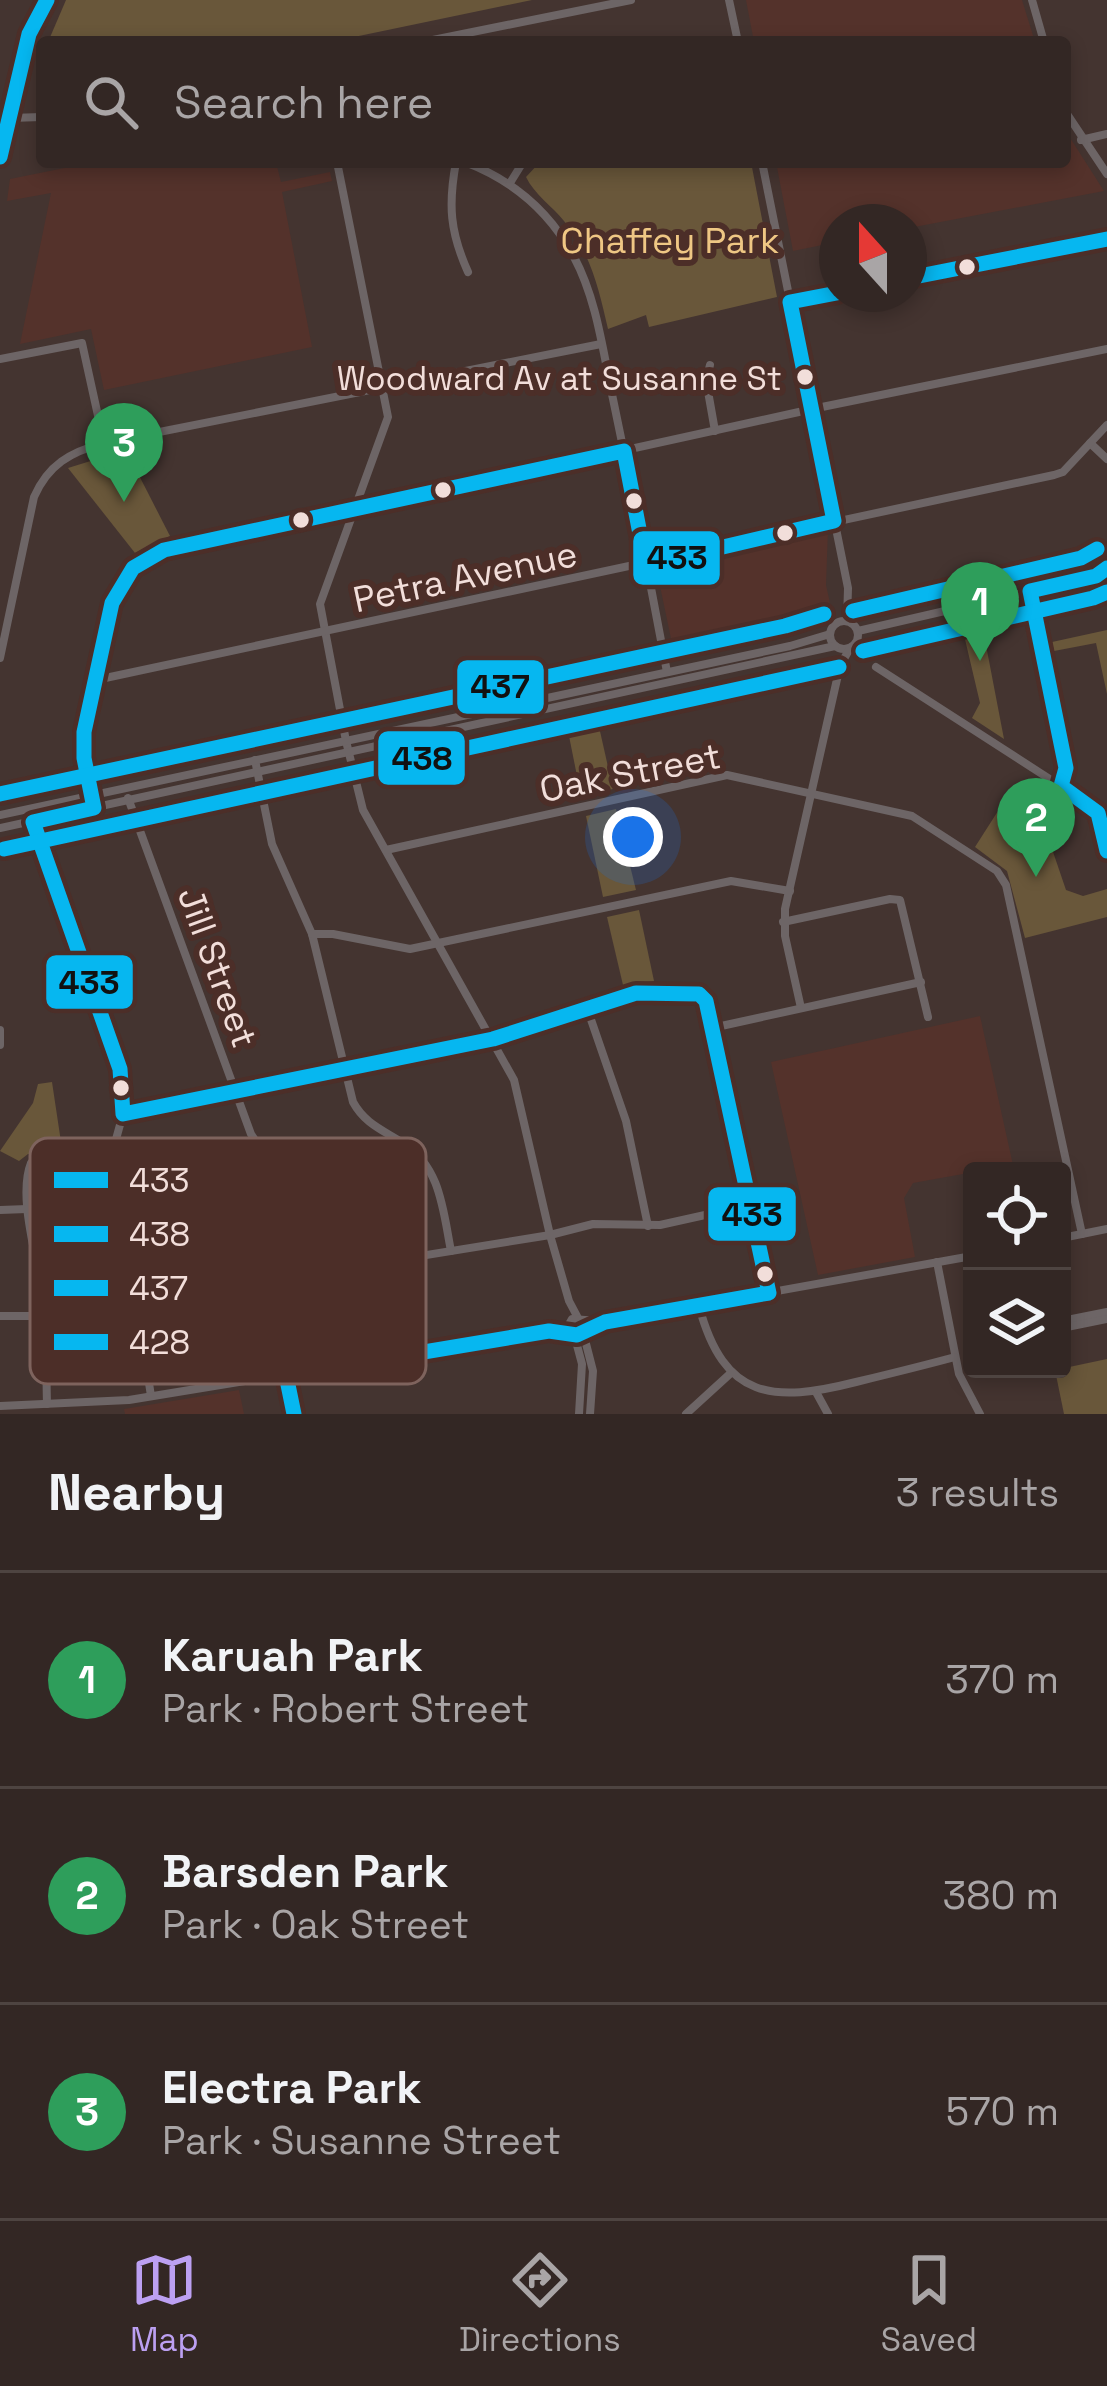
<!DOCTYPE html>
<meta charset="utf-8">
<style>
body{margin:0;font-family:"Space Grotesk",sans-serif;background:#3b2f2c;color:#f1f3f6}
.controls{position:absolute;right:36px;bottom:36px;display:grid;overflow:hidden;border-radius:12px;box-shadow:0 6px 18px #0003}
.controls button{width:108px;height:108px;display:grid;place-items:center;padding:0;border:0;border-bottom:3px solid #4e4441;background:#332724;color:#f1f3f6;font:60px sans-serif}
.compass{position:absolute;left:819px;top:204px;width:108px;height:108px;border-radius:50%;background:#332724;box-shadow:0 6px 18px #0003;rotate:339deg}
.you{position:absolute;left:633px;top:837px;width:42px;height:42px;margin:-30px;border:9px solid #fff;border-radius:50%;background:#1a73e8;box-shadow:0 0 0 18px #1a73e833}
.badge{display:grid;place-items:center;width:78px;height:78px;border-radius:50%;background:#bca0f2;color:#fff;font-size:39px;font-weight:700}
.pin{position:absolute;translate:-50% -99px;filter:drop-shadow(0 3px 6px #0008)}
.pin::after{content:'';position:absolute;top:63px;width:42px;height:36px;background:inherit;clip-path:polygon(0 0,100% 0,50% 100%)}
.list{margin:0;padding:0;list-style:none}
h2{display:flex;justify-content:space-between;align-items:center;height:156px;margin:0;padding:0 48px;font-size:51px}
h2 small{font-size:39px;font-weight:400;color:#a9a5a6}
.list li{display:grid;grid-template-columns:78px 1fr auto;gap:36px;align-items:center;box-sizing:border-box;height:216px;padding:0 48px;border-top:3px solid #4e4441}
.list b{display:block;font-size:45px;white-space:nowrap}
.list p{margin:0;font-size:39px;white-space:nowrap;color:#a9a5a6}
.list em{font-size:39px;font-style:normal;color:#a9a5a6}
.icon{flex:none;width:66px;height:66px;fill:none;stroke:currentColor;stroke-width:2;stroke-linecap:round;stroke-linejoin:round}
.map{position:relative;flex:none;width:1107px;height:1414px;overflow:hidden}
.search{position:absolute;background:#332724;box-shadow:0 6px 18px #0003;left:36px;right:36px;top:36px;height:132px;display:flex;align-items:center;gap:30px;box-sizing:border-box;padding:0 42px;border-radius:12px;color:#a9a5a6;font-size:45px}
.sheet{height:804px;background:#332724}
nav{display:flex;justify-content:space-around;align-items:center;box-sizing:border-box;height:168px;border-top:3px solid #4e4441;background:#332724;font-size:33px;color:#a9a5a6}
nav a{display:grid;justify-items:center;gap:6px}
nav .on{color:#bca0f2}
.map>svg:first-child{display:block}
.built{fill:#54322b}
.green{fill:#69573a}
.lines{fill:none;stroke-linecap:round;stroke-linejoin:round}
.minor{stroke:#6d6566;stroke-width:8}
.major{stroke:#786e6d;stroke-width:9}
.bus-1-casing{stroke:#4c2e28;stroke-width:24}
.bus-2-casing{stroke:#4c2e28;stroke-width:24}
.bus-3-casing{stroke:#4c2e28;stroke-width:24}
.bus-4-casing{stroke:#4c2e28;stroke-width:24}
.bus-1{stroke:#06b7f0;stroke-width:15}
.bus-2{stroke:#06b7f0;stroke-width:15}
.bus-3{stroke:#06b7f0;stroke-width:15}
.bus-4{stroke:#06b7f0;stroke-width:15}
.bus-dot{fill:#f2deda;stroke:#4c2e28;stroke-width:4.5}
.labels{text-anchor:middle;stroke-width:12;stroke-linejoin:round;paint-order:stroke}
.bus-label{font-size:33px;fill:#f2deda;stroke:#4c2e28;text-anchor:end}
.park-label{font-size:36px;fill:#efc784;stroke:#4c2e28}
.street-label{font-size:36px;fill:#f2deda;stroke:#4c2e28}
.key{fill:#4c2e28;stroke:#7e635d;stroke-width:3}
.key-label{font-size:33px;fill:#f2deda}
.line-badge{stroke:#4c2e28;stroke-width:4.5}
.pale-badge-label{font-size:33px;text-anchor:middle;font-weight:bold;fill:#111}
</style>
<div class="map">
<svg width="1107" height="1414" viewBox="0 0 1107 1414">
<rect width="100%" height="100%" fill="#443430"/>
<g class="built">
<path d="M746 0H1022L1035 42H754Z"/>
<path d="M1065 130 1104 191 909 228V222H837V242L793 251 776 162H1065Z"/>
<path d="M94 162H276L281 182 330 172 332 181 282 192 312 347 104 390 91 329 20 344 51 193 7 201 10 179Z"/>
<path d="M828 529 826 585 832 612 673 648 656 567Z"/>
<path d="M980 1016 1013 1165 913 1183 904 1198 915 1257 818 1275 771 1062Z"/>
<path d="M239 1390 244 1414H125L124 1409Z"/>
</g>
<g class="green">
<path d="M66 0H532L330 42H48Z"/>
<path d="M540 162H751L777 297 649 327 646 315 608 329C599 290 591 253 564 221 553 207 534 194 526 177Z"/>
<path d="M126 450 170 536 135 553 68 468Z"/>
<path d="M980 614 1004 739 972 718 980 703 960 618Z"/>
<path d="M1107 630V694L1096 643 1054 651 1052 642Z"/>
<path d="M595 709 613 789 581 796 565 716Z"/>
<path d="M616 809 636 890 603 897 586 816Z"/>
<path d="M998 811 1051 846 1066 890 1083 896 1107 889V917L1025 938 1007 871 975 847Z"/>
<path d="M639 910 654 981 623 985 607 917Z"/>
<path d="M52 1082 61 1142 40 1158 28 1154 19 1161 0 1151 33 1103 38 1084Z"/>
<path d="M1107 1359V1414H1064L1055 1370Z"/>
</g>
<g class="lines">
<g class="minor">
<path d="M729 0 738 42"/>
<path d="M1032 0 1044 42"/>
<path d="M423 42 631 0"/>
<path d="M1065 111 1107 174"/>
<path d="M10 118 42 117"/>
<path d="M1081 140 1107 134"/>
<path d="M337 162 388 417 320 604 346 741 363 810 514 1080 550 1235 569 1301 578 1318"/>
<path d="M456 162C448 205 450 232 468 272"/>
<path d="M465 162C512 180 550 212 574 257 597 300 603 352 613 399 632 490 650 581 667 672"/>
<path d="M762 162 848 588 847 621"/>
<path d="M510 183 523 162"/>
<path d="M909 278 1107 239"/>
<path d="M790 302 837 293"/>
<path d="M0 359 82 343 104 443"/>
<path d="M710 365 706 380 715 431"/>
<path d="M1090 443 1107 459"/>
<path d="M1030 591 1066 768 1061 786"/>
<circle cx="844" cy="635" r="14"/>
<path d="M858 631 1088 578 1107 568"/>
<path d="M0 658 34 497C48 465 70 452 104 443L601 344"/>
<path d="M876 667 1093 807 1098 813 1107 851"/>
<path d="M96 680 1054 475 1063 472 1107 425"/>
<path d="M255 760 272 844 312 934 353 1102C365 1124 383 1130 403 1143 441 1167 443 1211 451 1251"/>
<path d="M128 798 251 1134C287 1193 342 1191 356 1267"/>
<path d="M94 808 84 758V732L112 603 133 568 153 554 817 408 1107 349"/>
<path d="M29 810 123 1079V1114L113 1150 151 1396"/>
<path d="M0 815 790 646 830 634"/>
<path d="M0 828 835 646"/>
<path d="M386 850 727 775 912 816 997 871 1006 885 1082 1234"/>
<path d="M783 922 890 899 900 900 928 1017"/>
<path d="M312 934H333L410 949 731 881 790 891"/>
<path d="M587 1008 626 1121 648 1226"/>
<path d="M801 1008 785 936V909L840 666 850 648"/>
<path d="M712 1028 921 982"/>
<path d="M0 1030V1045"/>
<path d="M123 1114C258 1086 414 1068 544 1023 590 1007 654 975 703 997L707 1005 769 1293"/>
<path d="M31 1163C17 1198 39 1262 43 1301 47 1335 46 1370 47 1404"/>
<path d="M123 1205 187 1198"/>
<path d="M0 1210 27 1209"/>
<path d="M1062 1238 1107 1229"/>
<path d="M937 1262 959 1374 980 1414"/>
<path d="M136 1302 550 1235 593 1224 660 1225 750 1205"/>
<path d="M699 1306C724 1400 773 1403 856 1382 889 1374 922 1366 955 1357"/>
<path d="M0 1316H45"/>
<path d="M583 1320V1332H571L568 1326 572 1319 598 1321"/>
<path d="M1062 1321 1107 1312"/>
<path d="M1062 1328 1107 1319"/>
<path d="M584 1330 605 1322 972 1256"/>
<path d="M583 1332 593 1371 590 1414"/>
<path d="M574 1334 582 1364 579 1414"/>
<path d="M1062 1352 1065 1366"/>
<path d="M286 1375 294 1414"/>
<path d="M816 1392 828 1414"/>
<path d="M0 1406 129 1400 549 1331 571 1332"/>
<path d="M686 1414 732 1372"/>
</g>
<g class="major">
<path d="M34 27 47 0"/>
<path d="M0 157 39 0"/>
</g>
<g class="bus-1-casing">
<g id="bus-1">
<path d="M909 278 1107 239"/>
<path d="M1107 568 1096 576 1030 591 1066 768 1061 786 1098 813 1107 851"/>
<path d="M294 1414 286 1375 549 1331 577 1335 605 1322 769 1293 706 1001 699 994 636 993 493 1039 123 1114 120 1069 33 822 94 808 84 758V732L112 603 133 568 164 550 624 451 646 565 834 521 790 302 837 293"/>
</g>
</g>
<g class="bus-2-casing">
<g id="bus-2">
<path d="M863 651 1093 598 1107 592"/>
<path d="M4 849 839 667"/>
</g>
</g>
<g class="bus-3-casing">
<g id="bus-3">
<path d="M853 611 1081 558 1097 549"/>
<path d="M0 794 785 626 824 614"/>
</g>
</g>
<g class="bus-4-casing">
<path id="bus-4" d="M0 157 29 34 47 0"/>
</g>
<use href="#bus-1" class="bus-1"/>
<use href="#bus-2" class="bus-2"/>
<use href="#bus-3" class="bus-3"/>
<use href="#bus-4" class="bus-4"/>
</g>
<g class="bus-dot">
<circle cx="967" cy="267" r="10"/>
<circle cx="805" cy="377" r="10"/>
<circle cx="443" cy="490" r="10"/>
<circle cx="634" cy="501" r="10"/>
<circle cx="301" cy="520" r="10"/>
<circle cx="785" cy="533" r="10"/>
<circle cx="121" cy="1088" r="10"/>
<circle cx="765" cy="1274" r="10"/>
</g>
<g class="labels">
<g class="bus-label">
<text x="782" y="390">Woodward Av at Susanne St</text>
</g>
<g class="park-label">
<text x="670" y="253">Chaffey Park</text>
</g>
<g class="street-label">
<text transform="translate(465 576) rotate(-12)" y="13">Petra Avenue</text>
<text transform="translate(630 772) rotate(-11)" y="13">Oak Street</text>
<text transform="translate(218 967) rotate(70)" y="13">Jill Street</text>
</g>
</g>
<rect x="30" y="1138" width="396" height="246" rx="18" class="key"/>
<rect x="54" y="1172" width="54" height="16" fill="#06b7f0"/>
<rect x="54" y="1226" width="54" height="16" fill="#06b7f0"/>
<rect x="54" y="1280" width="54" height="16" fill="#06b7f0"/>
<rect x="54" y="1334" width="54" height="16" fill="#06b7f0"/>
<g class="key-label">
<text x="129" y="1192">433</text>
<text x="129" y="1246">438</text>
<text x="129" y="1300">437</text>
<text x="129" y="1354">428</text>
</g>
<g class="line-badge">
<rect x="631" y="529" width="91" height="58" rx="12" fill="#06b7f0"/>
<rect x="455" y="658" width="91" height="58" rx="12" fill="#06b7f0"/>
<rect x="376" y="729" width="91" height="58" rx="12" fill="#06b7f0"/>
<rect x="44" y="953" width="91" height="58" rx="12" fill="#06b7f0"/>
<rect x="706" y="1185" width="92" height="58" rx="12" fill="#06b7f0"/>
</g>
<g class="pale-badge-label">
<text x="677" y="569">433</text>
<text x="500" y="698">437</text>
<text x="422" y="770">438</text>
<text x="89" y="994">433</text>
<text x="752" y="1226">433</text>
</g>
</svg>
<div class="controls">
<button><svg class="icon" aria-label="locate" viewBox="0 0 24 24"><circle cx="12" cy="12" r="6"/><path d="M12 2v4M12 18v4M2 12h4M18 12h4"/></svg></button>
<button><svg class="icon" aria-label="layers" viewBox="0 0 24 24"><path d="M12 4l9 5-9 5-9-5zM3 14l9 5 9-5"/></svg></button>
</div>
<svg class="compass" viewBox="-18 -18 36 36"><path d="M0-13l5 13h-10z" fill="#e53935"/><path d="M0 13l5-13h-10z" fill="#a9a5a6"/></svg>
<div class="you"></div>
<div class="pin badge" style="left:980px;top:661px;background:#2e9e5b">1</div>
<div class="pin badge" style="left:1036px;top:877px;background:#2e9e5b">2</div>
<div class="pin badge" style="left:124px;top:502px;background:#2e9e5b">3</div>
<div class="search"><svg class="icon" aria-label="search" viewBox="0 0 24 24"><circle cx="10" cy="10" r="6"/><path d="M15 15l6 6"/></svg>Search here</div>
</div>
<section class="sheet">
<h2>Nearby<small>3 results</small></h2>
<ul class="list">
<li><span class="badge" style="background:#2e9e5b">1</span><div><b>Karuah Park</b><p>Park · Robert Street</p></div><em>370 m</em></li>
<li><span class="badge" style="background:#2e9e5b">2</span><div><b>Barsden Park</b><p>Park · Oak Street</p></div><em>380 m</em></li>
<li><span class="badge" style="background:#2e9e5b">3</span><div><b>Electra Park</b><p>Park · Susanne Street</p></div><em>570 m</em></li>
</ul>
</section>
<nav>
<a class="on"><svg class="icon" aria-label="map" viewBox="0 0 24 24"><path d="M3 6l6-2 6 2 6-2v14l-6 2-6-2-6 2zM9 4v14M15 6v14"/></svg>Map</a>
<a><svg class="icon" aria-label="directions" viewBox="0 0 24 24"><path d="M12 3l9 9-9 9-9-9zM9 14v-3h6M13 9l2 2-2 2"/></svg>Directions</a>
<a><svg class="icon" aria-label="saved" viewBox="0 0 24 24"><path d="M7 4h10v16l-5-4-5 4z"/></svg>Saved</a>
</nav>
